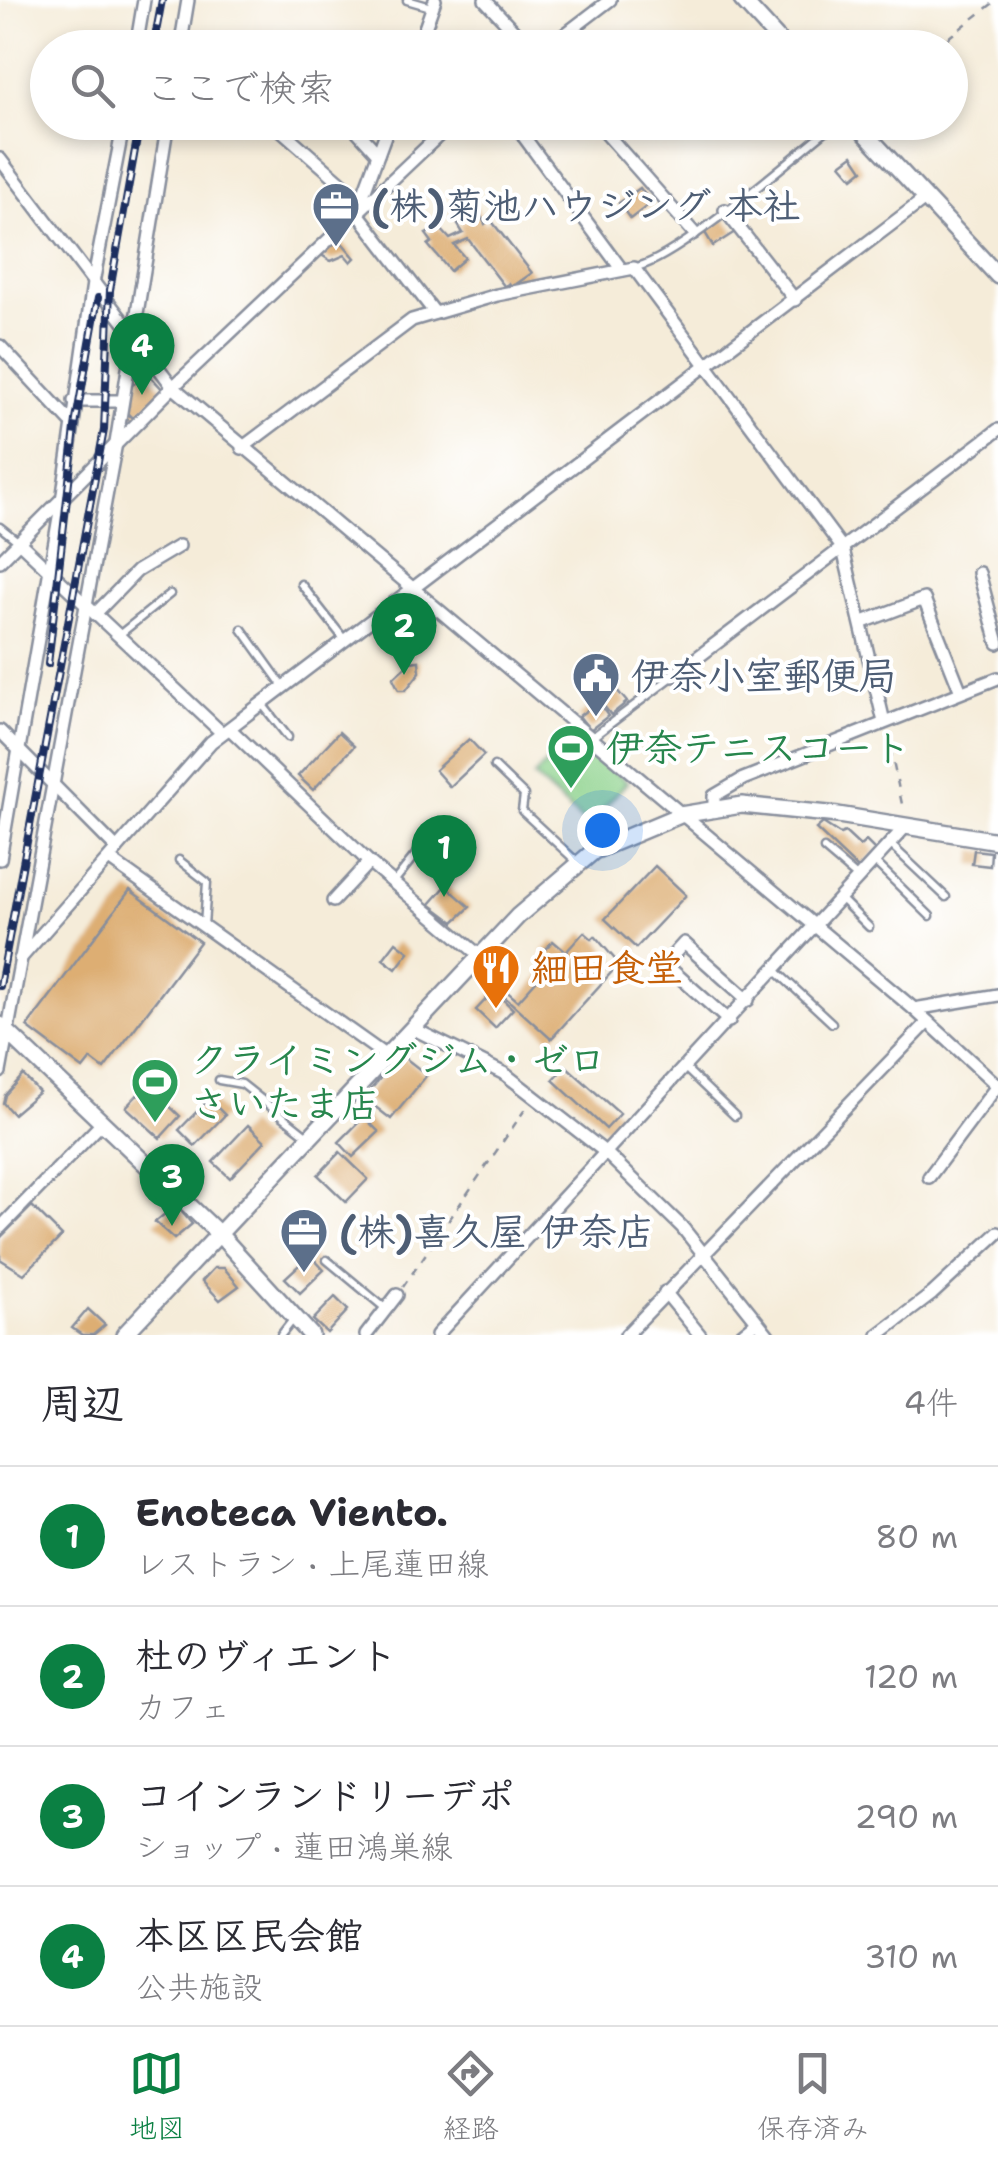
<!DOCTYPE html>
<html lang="ja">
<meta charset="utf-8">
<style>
body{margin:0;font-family:"Shantell Sans","Klee One",sans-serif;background:#f2f2f3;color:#2b2b33}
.you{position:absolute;left:602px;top:830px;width:35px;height:35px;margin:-25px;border:8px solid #fff;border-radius:50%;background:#1a73e8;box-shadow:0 0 0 15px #1a73e833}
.badge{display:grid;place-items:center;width:65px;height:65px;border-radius:50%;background:#0b8043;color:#fff;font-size:32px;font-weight:700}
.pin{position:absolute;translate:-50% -82px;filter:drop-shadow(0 2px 5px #0008)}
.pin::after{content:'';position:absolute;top:52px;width:35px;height:30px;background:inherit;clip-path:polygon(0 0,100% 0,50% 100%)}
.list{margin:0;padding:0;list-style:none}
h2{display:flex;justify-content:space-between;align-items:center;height:130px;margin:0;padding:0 40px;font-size:42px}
h2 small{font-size:32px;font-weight:400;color:#7c7c81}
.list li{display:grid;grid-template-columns:65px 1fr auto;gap:30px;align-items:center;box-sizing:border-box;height:140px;padding:0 40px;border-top:2px solid #e1e1e2}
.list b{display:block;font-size:38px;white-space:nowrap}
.list p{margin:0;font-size:32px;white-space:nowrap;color:#7c7c81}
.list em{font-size:32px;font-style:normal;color:#7c7c81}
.icon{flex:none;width:55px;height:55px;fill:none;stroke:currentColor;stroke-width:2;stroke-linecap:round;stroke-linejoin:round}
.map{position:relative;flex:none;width:998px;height:1335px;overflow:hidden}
.search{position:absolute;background:#fff;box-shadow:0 5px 15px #0003;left:30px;right:30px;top:30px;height:110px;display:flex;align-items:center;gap:25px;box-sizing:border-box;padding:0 35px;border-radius:55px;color:#7c7c81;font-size:38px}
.sheet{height:690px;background:#fff}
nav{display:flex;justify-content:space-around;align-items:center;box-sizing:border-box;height:140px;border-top:2px solid #e1e1e2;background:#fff;font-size:28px;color:#7c7c81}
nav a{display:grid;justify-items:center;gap:5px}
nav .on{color:#0b8043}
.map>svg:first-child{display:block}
.green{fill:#8dd28c;stroke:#548075;stroke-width:2.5}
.building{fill:#ddae73}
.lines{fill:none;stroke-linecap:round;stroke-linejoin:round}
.lane-casing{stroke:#888e9c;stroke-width:11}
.street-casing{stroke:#888e9c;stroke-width:16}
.secondary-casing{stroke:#888e9c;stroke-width:20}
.path{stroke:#888e9c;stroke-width:2.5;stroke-dasharray:8 8;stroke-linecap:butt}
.lane{stroke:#fff;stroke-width:6}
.street{stroke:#fff;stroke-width:11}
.secondary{stroke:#fff;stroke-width:15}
.rail-casing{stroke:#1b2f5e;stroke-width:8}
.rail{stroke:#fff;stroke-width:4;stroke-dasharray:11;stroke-linecap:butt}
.labels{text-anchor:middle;stroke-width:8;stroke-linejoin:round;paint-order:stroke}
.service-label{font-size:38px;font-weight:bold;fill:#4e5e75;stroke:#fff;text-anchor:start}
.leisure-label{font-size:38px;font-weight:bold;fill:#27864d;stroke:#fff;text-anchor:start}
.food-label{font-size:38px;font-weight:bold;fill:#c56008;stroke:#fff;text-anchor:start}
</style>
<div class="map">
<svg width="998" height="1335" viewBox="0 0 998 1335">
<rect width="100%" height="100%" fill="#fff"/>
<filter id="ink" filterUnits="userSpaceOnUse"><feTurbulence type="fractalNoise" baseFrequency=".01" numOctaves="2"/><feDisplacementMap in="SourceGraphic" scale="20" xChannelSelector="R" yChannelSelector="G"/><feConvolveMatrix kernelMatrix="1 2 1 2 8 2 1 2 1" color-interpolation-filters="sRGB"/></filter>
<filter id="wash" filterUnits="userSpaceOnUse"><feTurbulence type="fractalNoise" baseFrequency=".0048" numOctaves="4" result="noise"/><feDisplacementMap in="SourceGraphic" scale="40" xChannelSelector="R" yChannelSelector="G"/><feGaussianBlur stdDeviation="2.25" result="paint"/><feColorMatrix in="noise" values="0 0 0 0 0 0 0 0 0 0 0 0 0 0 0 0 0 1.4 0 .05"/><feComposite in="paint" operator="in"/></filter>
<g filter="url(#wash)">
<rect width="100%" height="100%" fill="#f5ecd9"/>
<path class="green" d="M573 734 627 782 588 826 534 777Z"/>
<g id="blocks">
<g class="building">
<path d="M853 155 863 170 853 178 841 164Z"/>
<path d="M640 188 651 203 630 219 619 203Z"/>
<path d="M476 206 485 224 490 219 532 273 512 287 509 283 505 287 468 239 454 245 465 258 450 271 428 245 432 242 426 234 439 227 450 239 463 233 458 225 471 217 467 213Z"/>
<path d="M725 218 735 232 713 246 704 231Z"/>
<path d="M338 238 355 258 351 262 345 255 331 261 320 254Z"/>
<path d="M142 367 164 391 132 418 124 410 129 406 128 388 141 379 136 372Z"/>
<path d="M419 661 420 672 406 690H399L393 678 410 662Z"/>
<path d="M616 689 627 702 611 715 600 701Z"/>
<path d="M598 702 608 716 590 730 579 716Z"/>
<path d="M339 732 354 746 313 790 298 776Z"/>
<path d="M469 739 484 755 450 787 435 770Z"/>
<path d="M823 823 840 834 845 832 860 846 866 841 876 851 858 869 816 829Z"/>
<path d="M974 850 991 852 990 866 972 864Z"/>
<path d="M655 866 686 895 636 948 605 919Z"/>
<path d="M446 886 470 907 454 922 430 904Z"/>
<path d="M130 890 200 942 104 1069 91 1059 83 1069 27 1027Z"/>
<path d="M584 932 592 939 595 936 619 964 551 1039 498 991 515 973 518 976 505 990 518 1001 553 962 542 952 553 941 566 952Z"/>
<path d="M396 942 409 952 396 969 383 959Z"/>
<path d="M494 991 513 1009 495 1028 476 1010Z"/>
<path d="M400 1054 427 1075 391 1119 364 1098Z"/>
<path d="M566 1066 620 1114 606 1129 553 1080Z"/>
<path d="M23 1075 39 1092 13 1114 3 1103 5 1095Z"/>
<path d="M147 1085 180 1116 160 1138 126 1107Z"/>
<path d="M209 1099 225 1115 195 1146 179 1130Z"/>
<path d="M364 1117 379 1132 353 1157 339 1142Z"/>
<path d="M248 1125 265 1141 230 1178 213 1162Z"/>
<path d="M340 1152 368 1179 346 1202 318 1175Z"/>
<path d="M176 1205 192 1224 174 1239 155 1222Z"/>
<path d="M32 1206 62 1236 24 1274 0 1259V1238Z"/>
<path d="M310 1255 324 1270 300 1293 285 1278Z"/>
<path d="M214 1268H224L239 1286 220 1300 202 1281Z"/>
<path d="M335 1297 348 1310 327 1333 313 1320Z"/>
<path d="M88 1309 105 1325 93 1335H82L72 1328Z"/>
</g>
</g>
</g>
<g filter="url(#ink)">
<use href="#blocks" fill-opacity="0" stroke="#888e9c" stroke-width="2.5"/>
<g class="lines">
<g class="lane-casing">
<g id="lane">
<path d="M407 0 431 7"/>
<path d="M636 267C678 259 796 154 837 122"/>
<path d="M0 527 19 542"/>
<path d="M301 584 344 639"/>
<path d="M242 629 283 686"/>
<path d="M119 635 170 594"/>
<path d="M262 704 288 737"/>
<path d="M590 739 672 677"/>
<path d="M494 766 524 795 522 811 576 861"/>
<path d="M891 845 946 897"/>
<path d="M824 849 858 878"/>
<path d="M179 860 207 882 204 926"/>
<path d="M875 862 930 916"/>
<path d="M393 883 431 835"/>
<path d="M841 899 869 927"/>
<path d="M775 970 832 1023"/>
<path d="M685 1068 735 1116"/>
<path d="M219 1080 242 1084 309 1137"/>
<path d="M327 1260 386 1309"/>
<path d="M281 1335 295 1317"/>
</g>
</g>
<g class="street-casing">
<g id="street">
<path d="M485 0 530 48"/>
<path d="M136 48 144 0"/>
<path d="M180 48 188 0"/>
<path d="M418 48 435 0"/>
<path d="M547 48 610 0"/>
<path d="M272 122 361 200"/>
<path d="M349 122 378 154"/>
<path d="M513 122 622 270"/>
<path d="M596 122 694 233"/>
<path d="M0 159 173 387 914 1009 998 1086"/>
<path d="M360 203 390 122"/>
<path d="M725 210 795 300"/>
<path d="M357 212 435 313"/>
<path d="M0 346 70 421"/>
<path d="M74 401H121"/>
<path d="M242 448 412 320 497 295 634 268 843 549 884 722"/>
<path d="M20 543 222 733"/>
<path d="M0 561 173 387 453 122"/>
<path d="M979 573 998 643"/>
<path d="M95 614 137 571 179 546"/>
<path d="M863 622 924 599 961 692"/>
<path d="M673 676 998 430"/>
<path d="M230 729 369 862 480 956"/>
<path d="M0 731 117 849"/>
<path d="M714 808V796L743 779 998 678"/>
<path d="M0 859 63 494 93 283 124 122"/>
<path d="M109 859 386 1056"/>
<path d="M333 901 369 862"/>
<path d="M20 959 211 742 926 198"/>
<path d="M914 1009 998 995"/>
<path d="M729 1021 665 964 684 943 748 1000"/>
<path d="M412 1028 505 1074 605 1152 682 1227 768 1335"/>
<path d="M0 1072 116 443 168 122"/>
<path d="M929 1177 997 1086"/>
<path d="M0 1228 103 1122"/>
<path d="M665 1292 700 1335"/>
<path d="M366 1335 397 1295"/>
<path d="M437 1335 907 825"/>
<path d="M626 1335 928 1022"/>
<path d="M741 1335 757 1322"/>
<path d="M878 1335 932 1294 998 1233"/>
</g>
</g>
<g class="secondary-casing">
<g id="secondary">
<path d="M742 0 786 48"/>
<path d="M855 122 998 276"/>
<path d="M0 1025 219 1234 311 1335"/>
<path d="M124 1335 518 916 594 851 680 815 742 805 838 815 998 841"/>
</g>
</g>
<g class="path">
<path d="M935 48 997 0"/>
<path d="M887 733 903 809"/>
<path d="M403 1287 526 1108"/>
</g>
<use href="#lane" class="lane"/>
<use href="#street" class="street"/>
<use href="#secondary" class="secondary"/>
<g class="rail-casing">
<g id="rail">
<path d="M153 48 162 0"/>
<path d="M48 664 76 420 98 298"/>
<path d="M0 986 104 430 110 290 140 122"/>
</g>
</g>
<use href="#rail" class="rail"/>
</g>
</g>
<defs>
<g id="office-pin" transform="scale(2.5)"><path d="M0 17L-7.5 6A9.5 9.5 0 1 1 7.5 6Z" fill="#5c6f8a" stroke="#fff"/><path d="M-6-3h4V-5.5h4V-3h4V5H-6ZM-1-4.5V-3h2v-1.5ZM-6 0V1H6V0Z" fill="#fff"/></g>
<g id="civic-pin" transform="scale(2.5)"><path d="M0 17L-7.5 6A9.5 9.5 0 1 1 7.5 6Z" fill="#5c6f8a" stroke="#fff"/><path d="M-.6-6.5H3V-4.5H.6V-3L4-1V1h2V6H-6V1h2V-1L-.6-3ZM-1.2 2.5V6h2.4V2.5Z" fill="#fff"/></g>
<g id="stadium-pin" transform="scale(2.5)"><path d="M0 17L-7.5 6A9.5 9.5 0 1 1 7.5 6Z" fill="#2e9e5b" stroke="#fff"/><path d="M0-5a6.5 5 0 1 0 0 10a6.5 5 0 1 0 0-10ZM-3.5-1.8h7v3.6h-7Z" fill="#fff"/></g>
<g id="restaurant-pin" transform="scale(2.5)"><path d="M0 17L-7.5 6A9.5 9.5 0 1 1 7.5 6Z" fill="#e8710a" stroke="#fff"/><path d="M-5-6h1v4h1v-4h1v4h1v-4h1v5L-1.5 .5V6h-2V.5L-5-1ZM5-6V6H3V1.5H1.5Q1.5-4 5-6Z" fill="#fff"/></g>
</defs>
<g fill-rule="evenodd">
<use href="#office-pin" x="336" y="206"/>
<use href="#civic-pin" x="596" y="676"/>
<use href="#stadium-pin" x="571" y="748"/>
<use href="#restaurant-pin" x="496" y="968"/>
<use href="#stadium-pin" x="155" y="1082"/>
<use href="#office-pin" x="304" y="1232"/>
</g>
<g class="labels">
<g class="service-label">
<text x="371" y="219">(株)菊池ハウジング 本社</text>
<text x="631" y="689">伊奈小室郵便局</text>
<text x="339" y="1245">(株)喜久屋 伊奈店</text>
</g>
<g class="leisure-label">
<text x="606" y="761">伊奈テニスコート</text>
<text x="190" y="1073">クライミングジム・ゼロ<tspan x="190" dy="44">さいたま店</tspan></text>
</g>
<g class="food-label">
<text x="531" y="981">細田食堂</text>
</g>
</g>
</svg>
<div class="you"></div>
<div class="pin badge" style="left:444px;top:897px">1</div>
<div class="pin badge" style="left:404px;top:675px">2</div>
<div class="pin badge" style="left:172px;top:1226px">3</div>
<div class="pin badge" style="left:142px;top:395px">4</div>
<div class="search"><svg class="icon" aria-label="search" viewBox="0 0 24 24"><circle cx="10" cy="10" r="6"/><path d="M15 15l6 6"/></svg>ここで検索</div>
</div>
<section class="sheet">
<h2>周辺<small>4件</small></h2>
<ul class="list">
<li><span class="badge">1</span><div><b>Enoteca Viento.</b><p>レストラン · 上尾蓮田線</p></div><em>80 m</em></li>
<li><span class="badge">2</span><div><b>杜のヴィエント</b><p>カフェ</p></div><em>120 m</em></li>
<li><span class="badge">3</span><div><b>コインランドリーデポ</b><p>ショップ · 蓮田鴻巣線</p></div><em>290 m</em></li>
<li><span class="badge">4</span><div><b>本区区民会館</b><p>公共施設</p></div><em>310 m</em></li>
</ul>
</section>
<nav>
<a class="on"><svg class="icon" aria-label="map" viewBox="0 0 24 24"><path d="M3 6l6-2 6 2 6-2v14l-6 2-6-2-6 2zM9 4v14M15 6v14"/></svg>地図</a>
<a><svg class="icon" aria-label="directions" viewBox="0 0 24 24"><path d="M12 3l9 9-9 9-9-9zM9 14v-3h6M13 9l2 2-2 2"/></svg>経路</a>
<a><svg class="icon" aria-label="saved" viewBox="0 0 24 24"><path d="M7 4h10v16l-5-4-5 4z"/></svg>保存済み</a>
</nav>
